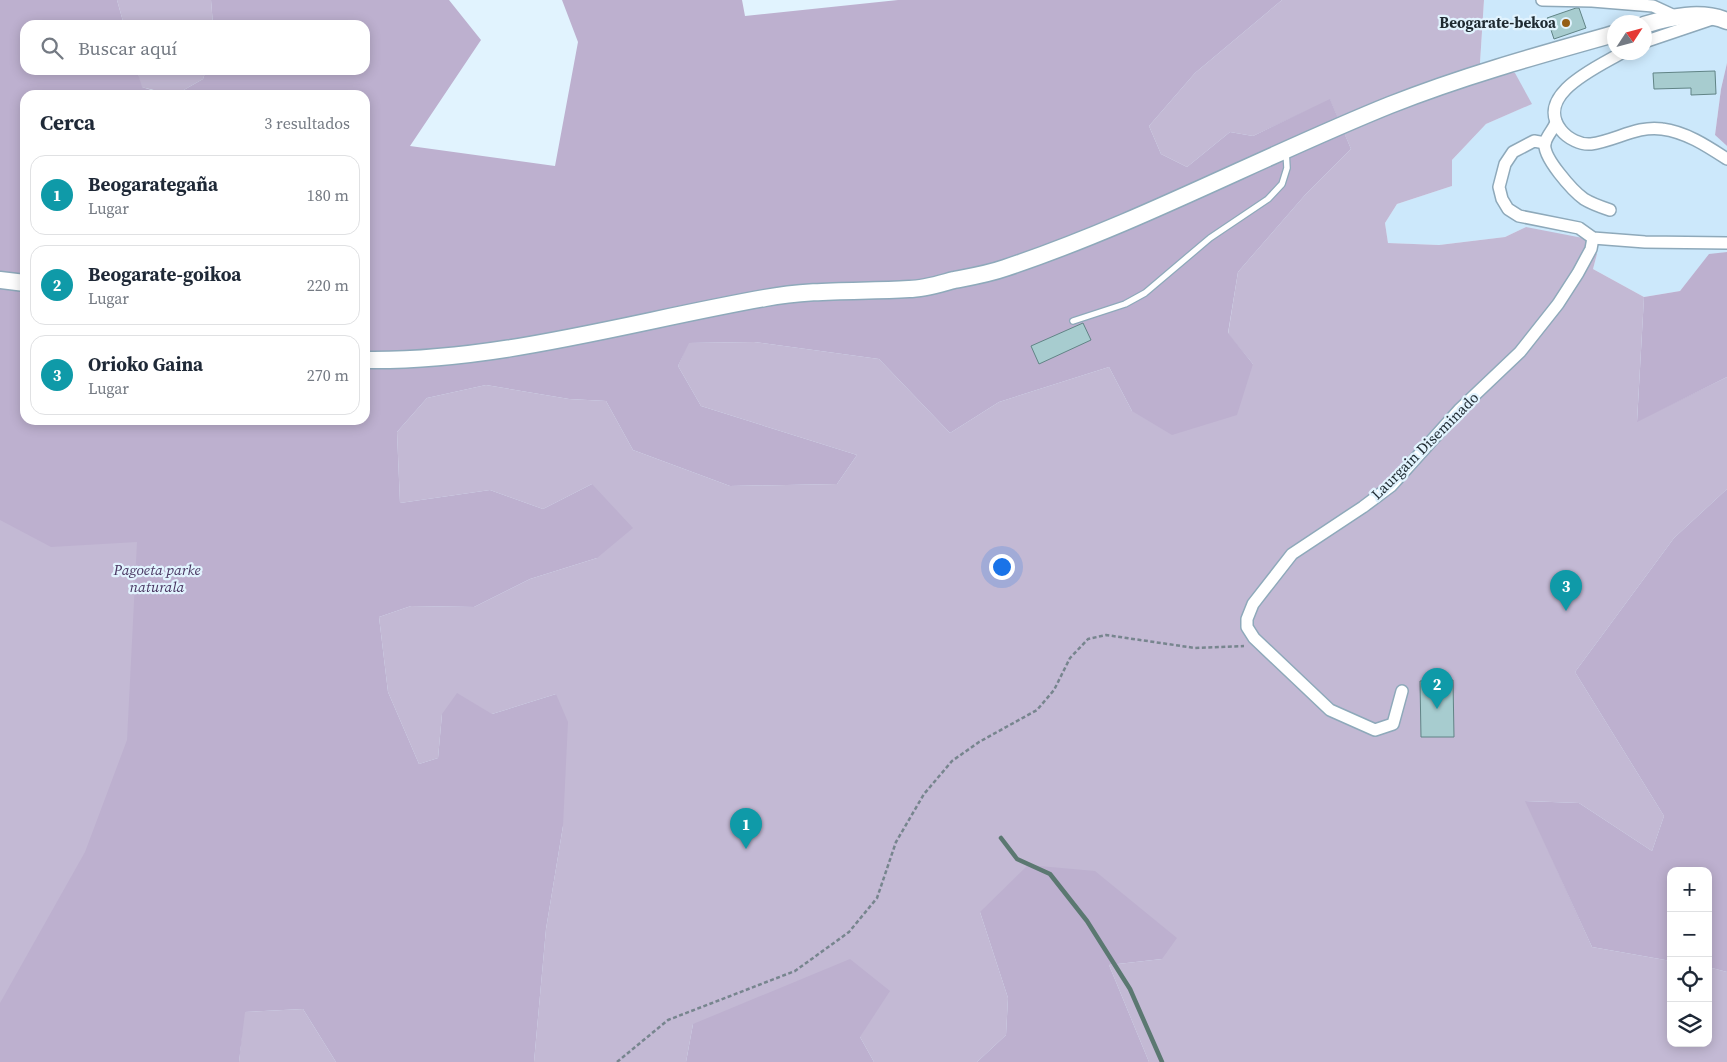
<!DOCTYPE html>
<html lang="es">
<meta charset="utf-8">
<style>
body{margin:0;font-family:"Source Serif 4",serif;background:#f6f6f7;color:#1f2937}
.controls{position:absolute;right:15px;bottom:15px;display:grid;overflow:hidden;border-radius:10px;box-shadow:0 2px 12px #0003}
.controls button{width:45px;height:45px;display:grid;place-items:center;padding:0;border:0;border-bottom:1px solid #e0e1e3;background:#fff;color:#1f2937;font:25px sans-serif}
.compass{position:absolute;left:1607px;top:15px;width:45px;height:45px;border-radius:50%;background:#fff;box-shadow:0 2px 12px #0003;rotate:54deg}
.you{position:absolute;left:1001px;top:566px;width:18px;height:18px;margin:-12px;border:4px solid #fff;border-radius:50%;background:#1a73e8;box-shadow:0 0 0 8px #1a73e833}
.badge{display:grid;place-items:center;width:32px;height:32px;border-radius:50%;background:#0b8043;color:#fff;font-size:16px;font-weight:700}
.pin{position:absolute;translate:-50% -41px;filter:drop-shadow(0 1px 2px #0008)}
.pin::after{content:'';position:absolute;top:26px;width:18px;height:15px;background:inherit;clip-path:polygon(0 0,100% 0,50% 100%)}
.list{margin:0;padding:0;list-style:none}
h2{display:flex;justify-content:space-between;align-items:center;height:65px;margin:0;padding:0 20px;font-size:21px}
h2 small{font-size:16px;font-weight:400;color:#747a83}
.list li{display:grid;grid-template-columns:32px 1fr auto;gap:15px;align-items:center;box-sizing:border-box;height:80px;margin:0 10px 10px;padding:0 10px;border:1px solid #e0e1e3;border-radius:15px}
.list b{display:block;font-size:19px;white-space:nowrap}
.list p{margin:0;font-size:16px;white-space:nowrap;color:#747a83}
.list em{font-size:16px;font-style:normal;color:#747a83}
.icon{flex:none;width:28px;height:28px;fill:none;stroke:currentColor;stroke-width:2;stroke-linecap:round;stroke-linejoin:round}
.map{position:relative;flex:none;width:1727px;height:1062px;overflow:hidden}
.search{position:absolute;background:#fff;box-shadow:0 2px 12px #0003;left:20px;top:20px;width:350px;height:55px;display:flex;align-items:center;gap:12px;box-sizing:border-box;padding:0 18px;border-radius:15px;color:#747a83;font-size:19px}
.panel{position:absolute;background:#fff;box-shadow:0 2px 12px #0003;left:20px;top:90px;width:350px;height:335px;border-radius:15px}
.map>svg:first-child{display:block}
.built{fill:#cce8fb;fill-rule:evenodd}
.green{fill:#c3b9d4}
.forest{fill:#bdb0cf}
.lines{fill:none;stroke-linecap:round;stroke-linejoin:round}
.stream{stroke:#5b7871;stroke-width:4.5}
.building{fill:#a7cccf;stroke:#618486}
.lane-casing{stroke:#8ea9ba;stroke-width:8}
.street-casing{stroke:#8ea9ba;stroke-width:14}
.secondary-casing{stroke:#8ea9ba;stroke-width:19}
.path{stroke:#77858e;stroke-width:2.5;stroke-dasharray:4 2.5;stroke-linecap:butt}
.lane{stroke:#fff;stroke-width:5.5}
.street{stroke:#fff;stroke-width:11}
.secondary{stroke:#fff;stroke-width:16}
.poi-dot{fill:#955e16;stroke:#e1f3fe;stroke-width:2}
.labels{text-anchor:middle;stroke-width:4.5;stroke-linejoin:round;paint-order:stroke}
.poi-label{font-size:15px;font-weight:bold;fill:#1f2a31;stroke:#e1f3fe;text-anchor:end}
.street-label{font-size:15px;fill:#1f2a31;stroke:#e1f3fe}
.park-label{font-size:15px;font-style:italic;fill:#483560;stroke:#e1f3fe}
</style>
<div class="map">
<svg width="1727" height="1062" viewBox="0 0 1727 1062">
<rect width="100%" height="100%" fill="#e1f3fe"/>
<path class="built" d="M1484 0H1727V63L1721 89 1715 135 1727 146V252L1709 255 1680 291 1644 297 1593 269 1597 254 1526 227 1505 237 1439 245 1388 243 1385 223 1397 204 1452 186V160L1486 124 1531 104 1480 63ZM1614 22H1644V52H1614Z"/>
<g class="green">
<path d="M117 0H211L213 25H124Z"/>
<path d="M1282 0H1484L1480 63 1515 73 1532 104 1486 124 1452 160V186L1397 204 1385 223 1388 243 1439 245 1505 237 1526 227 1583 238 1597 254 1593 269 1644 297 1637 421 1727 377V489L1674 538 1575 672 1664 816 1652 851 1579 803 1526 801 1592 947 1671 961V1043H1708V967L1727 972V1062H1149L1109 965 1162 959 980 912 1008 998 1006 1035 977 1062H874L860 1037 693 1024 686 1062H534L546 929 563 826 556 694 492 714H442L438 758 419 764 388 692 379 617 411 606 474 607 530 579 597 558 592 484 543 509 490 490 400 503 397 432 427 398 486 385 569 399 606 401 633 450 730 486 837 484 857 455 701 406 678 366 688 343 754 342 879 359 950 433 999 402 1109 367 1132 411 1253 364 1228 334 1238 272 1305 195 1351 149 1330 100 1253 136 1230 132 1187 167 1161 154 1149 126 1195 73Z"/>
<path d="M137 70H206L203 79 175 95 141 87Z"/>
<path d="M0 200 25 420H347L0 1062Z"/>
<path d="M303 1009 336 1062H239L244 1012Z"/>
</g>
<g class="forest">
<path d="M0 0H117L124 25H25V70H137L142 87 167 95H25V420H365V95H175L203 79 206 70H365V25H213L211 0H449L481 40 410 146 555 166 578 42 562 0H742L745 16 898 0H1282L1195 73 1149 126 1161 154 1187 167 1230 132 1253 136 1330 99 1351 149 1305 195 1238 272 1228 333 1253 364 1237 415 1172 435 1132 411 1109 367 999 402 950 433 879 359 754 342 689 343 678 366 701 406 857 455 837 484 730 486 633 450 606 401 569 399 486 385 427 398 397 432 400 503 490 490 543 509 592 484 633 528 597 558 530 579 474 607 411 606 379 617 388 692 419 764 438 758 442 714 457 693 492 714 556 694 568 722 563 826 546 929 534 1062H336L303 1009 245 1012 239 1062H0V1003L85 852 127 740 137 542 51 547 0 520Z"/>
<path d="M1727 63V146L1715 135 1721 89Z"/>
<path d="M1727 252V377L1637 422 1644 297 1680 291 1709 254Z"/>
<path d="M1727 489V972L1708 967V871H1671V961L1592 947 1525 801 1579 803 1652 851 1664 816 1575 672 1674 538Z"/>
<path d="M1028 865 1095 871 1177 938 1162 959 1109 965 1149 1062H977L1006 1035 1008 998 980 912Z"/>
<path d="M850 959 890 991 860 1037 874 1062H686L693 1024Z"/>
</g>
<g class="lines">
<path class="stream" d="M1001 838 1017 859 1050 874 1087 921 1130 989 1162 1062"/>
</g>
<g class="building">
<path d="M1576 8H1579L1586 28 1554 39 1547 18Z"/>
<path d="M1715 71 1716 94 1691 95V88L1654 89 1653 73Z"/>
<path d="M1083 323 1091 340 1039 364 1031 346Z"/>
<path d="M1453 680 1454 737H1421L1420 681Z"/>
</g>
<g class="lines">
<g class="lane-casing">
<path id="lane" d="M1073 321 1125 304 1145 293 1210 238 1268 199 1282 184 1287 168 1286 151"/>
</g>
<g class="street-casing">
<g id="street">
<path d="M1542 0 1592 1 1653 6 1677 17"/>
<path d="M1644 42 1715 18"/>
<path d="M1623 52C1600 66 1533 94 1561 130 1568 139 1581 145 1591 144 1615 141 1638 125 1662 129 1686 132 1707 146 1727 159"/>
<path d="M1556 122C1554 129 1547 135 1545 143 1542 157 1573 191 1584 199 1592 204 1601 207 1610 210"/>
<path d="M1545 143 1534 141 1513 152 1505 164 1499 187 1502 199 1508 209 1519 216 1579 228 1593 238 1645 242 1727 243"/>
<path d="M1402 691 1393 724 1375 730 1330 710 1254 638 1247 627V619L1253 604 1292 554 1363 507 1391 486 1460 409 1520 352 1558 304 1578 273 1591 249 1593 238"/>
</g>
</g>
<g class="secondary-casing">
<g id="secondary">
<path d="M1644 25C1670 17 1701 10 1727 21"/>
<path d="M0 280 25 283"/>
<path d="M365 360C499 362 634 321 765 298 814 289 860 292 909 289 924 289 939 284 954 280 970 277 988 274 1005 268 1137 224 1261 157 1390 105 1463 76 1539 55 1614 34"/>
</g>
</g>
<path class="path" d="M617 1062 668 1020 795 971 849 932 877 898 896 842 924 794 952 761 979 742 1037 710 1054 690 1070 658 1088 639 1106 635 1195 648 1244 646"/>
<use href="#lane" class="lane"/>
<use href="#street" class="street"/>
<use href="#secondary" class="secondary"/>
</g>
<circle class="poi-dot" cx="1566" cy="23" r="5"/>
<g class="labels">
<g class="poi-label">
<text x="1556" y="28">Beogarate-bekoa</text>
</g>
<g class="street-label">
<text transform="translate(1425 446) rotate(-45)" y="5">Laurgain Diseminado</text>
</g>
<g class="park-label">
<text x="157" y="575">Pagoeta parke<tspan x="157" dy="17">naturala</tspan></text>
</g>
</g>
</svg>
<div class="controls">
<button>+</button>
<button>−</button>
<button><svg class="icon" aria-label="locate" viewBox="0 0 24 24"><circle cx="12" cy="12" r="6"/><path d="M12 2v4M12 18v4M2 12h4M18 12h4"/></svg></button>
<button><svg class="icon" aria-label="layers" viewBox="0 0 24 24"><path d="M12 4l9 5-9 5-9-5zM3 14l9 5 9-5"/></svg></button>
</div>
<svg class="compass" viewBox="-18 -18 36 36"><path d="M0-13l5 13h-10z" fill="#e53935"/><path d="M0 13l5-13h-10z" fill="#747a83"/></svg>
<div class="you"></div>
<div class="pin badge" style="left:746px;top:849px;background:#0f9aa8">1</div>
<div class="pin badge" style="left:1437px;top:709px;background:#0f9aa8">2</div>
<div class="pin badge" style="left:1566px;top:611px;background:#0f9aa8">3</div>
<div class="search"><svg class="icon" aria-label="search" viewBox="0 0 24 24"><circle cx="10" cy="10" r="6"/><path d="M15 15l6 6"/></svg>Buscar aquí</div>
<section class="panel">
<h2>Cerca<small>3 resultados</small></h2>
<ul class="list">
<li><span class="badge" style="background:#0f9aa8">1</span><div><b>Beogarategaña</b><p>Lugar</p></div><em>180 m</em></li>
<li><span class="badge" style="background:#0f9aa8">2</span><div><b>Beogarate-goikoa</b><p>Lugar</p></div><em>220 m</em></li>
<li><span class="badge" style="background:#0f9aa8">3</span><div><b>Orioko Gaina</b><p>Lugar</p></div><em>270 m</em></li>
</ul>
</section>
</div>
